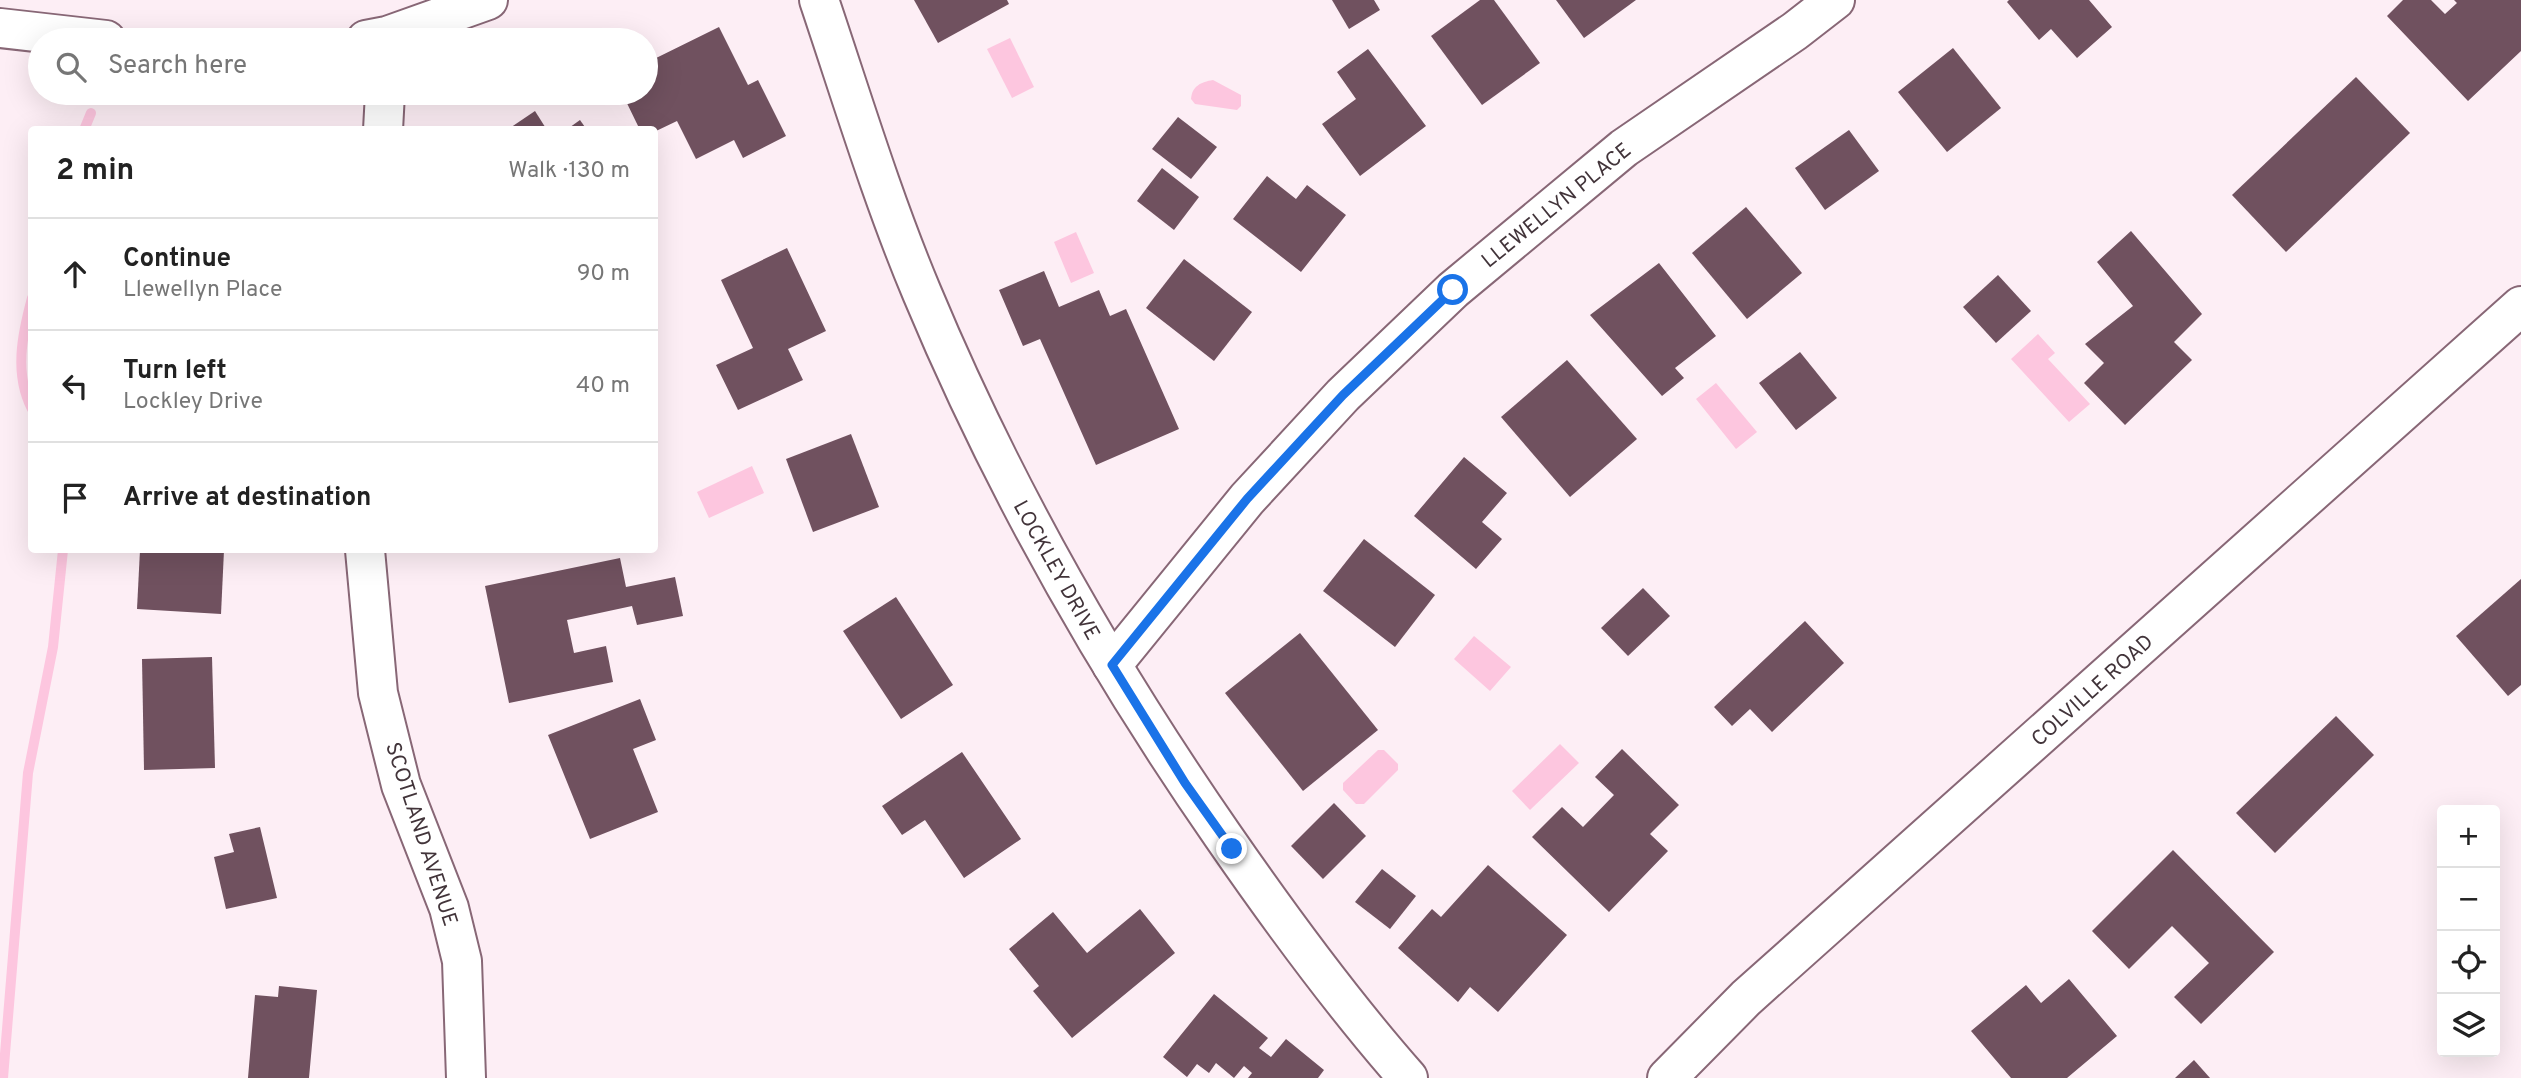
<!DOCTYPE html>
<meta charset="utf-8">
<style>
body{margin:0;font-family:Overpass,sans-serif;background:#f2f2f2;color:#222}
.controls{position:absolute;right:21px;bottom:21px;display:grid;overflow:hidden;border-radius:7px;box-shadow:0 7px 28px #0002}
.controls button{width:63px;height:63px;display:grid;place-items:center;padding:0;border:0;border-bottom:2px solid #e0e0e0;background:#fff;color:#222;font:35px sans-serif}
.stop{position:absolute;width:21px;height:21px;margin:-16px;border:5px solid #1a73e8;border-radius:50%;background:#fff}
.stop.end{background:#1a73e8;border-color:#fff;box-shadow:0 2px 7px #0008}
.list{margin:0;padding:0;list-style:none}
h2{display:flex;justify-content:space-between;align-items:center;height:91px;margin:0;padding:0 28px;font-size:30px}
h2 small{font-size:23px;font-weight:400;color:#767676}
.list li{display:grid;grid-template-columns:46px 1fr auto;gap:21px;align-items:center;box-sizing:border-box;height:112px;padding:0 28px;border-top:2px solid #e0e0e0}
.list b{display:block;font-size:26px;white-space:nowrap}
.list p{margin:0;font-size:23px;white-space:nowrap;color:#767676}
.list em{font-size:23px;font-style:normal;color:#767676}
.icon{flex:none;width:38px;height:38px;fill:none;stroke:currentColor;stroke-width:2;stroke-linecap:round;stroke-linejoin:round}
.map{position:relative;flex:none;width:2521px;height:1078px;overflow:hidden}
.search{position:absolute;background:#fff;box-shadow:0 7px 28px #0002;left:28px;top:28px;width:630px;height:77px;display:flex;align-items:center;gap:18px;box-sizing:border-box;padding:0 24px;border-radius:38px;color:#767676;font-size:26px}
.panel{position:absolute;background:#fff;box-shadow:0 7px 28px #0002;left:28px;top:126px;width:630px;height:427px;border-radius:7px}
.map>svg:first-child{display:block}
.water{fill:#fdc6df}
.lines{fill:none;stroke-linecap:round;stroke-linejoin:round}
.stream{stroke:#fdc6df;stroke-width:10}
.building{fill:#70515f}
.minor-casing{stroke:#886776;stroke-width:42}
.minor{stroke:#fff;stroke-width:38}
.route{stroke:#1a73e8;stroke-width:9}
.labels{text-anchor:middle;stroke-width:7;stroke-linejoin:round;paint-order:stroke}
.street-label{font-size:21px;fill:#42343a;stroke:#fff}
</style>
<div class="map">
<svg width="2521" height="1078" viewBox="0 0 2521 1078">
<rect width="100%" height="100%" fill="#fdeef5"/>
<g class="water">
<path d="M1010 38 1034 87 1012 98 987 49Z"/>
<path d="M1213 80 1241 95V106L1237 110 1195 104 1191 99C1192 86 1201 82 1213 80Z"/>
<path d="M1076 232 1094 273 1071 283 1054 242Z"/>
<path d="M2038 334 2055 353 2048 359 2090 404 2069 422 2011 359Z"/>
<path d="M1716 383 1757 432 1736 449 1696 399Z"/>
<path d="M752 466 764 493 709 518 697 492Z"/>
<path d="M1474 636 1511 667 1490 691 1454 659Z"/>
<path d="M1560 744 1579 763 1530 810 1512 791Z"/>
<path d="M1378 750H1384L1398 764V770L1364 804H1356L1343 790V783Z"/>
</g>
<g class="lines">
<g class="stream">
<path d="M84 130 91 113"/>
<path d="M32 298C22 335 14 374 32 409"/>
<path d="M3 1078 28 773 53 647 63 550"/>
</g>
</g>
<g class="building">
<path d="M914 0H1007L1009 4 938 43Z"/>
<path d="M1332 0H1374L1380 10 1349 29Z"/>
<path d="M1480 0H1494L1540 63 1482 105 1431 36Z"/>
<path d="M1556 0H1636L1584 38Z"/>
<path d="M2009 0H2089L2112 27 2077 58 2051 29 2039 40 2007 2Z"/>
<path d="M2403 0H2431L2445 14 2457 3 2454 0H2521V51L2468 101 2387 16Z"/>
<path d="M719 27 748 85 758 80 786 136 743 158 734 140 696 159 677 121 654 132 640 130 622 93H646V63Z"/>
<path d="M1953 48 2001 108 1947 152 1898 92Z"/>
<path d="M1368 49 1426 126 1360 176 1322 124 1356 99 1337 72Z"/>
<path d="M2356 77 2410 133 2286 252 2232 195Z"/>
<path d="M535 111 547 130H507Z"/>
<path d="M1178 117 1217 147 1191 179 1152 149Z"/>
<path d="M580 120 587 130H566Z"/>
<path d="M1849 130 1879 171 1825 210 1795 168Z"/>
<path d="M1162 168 1199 197 1174 230 1137 201Z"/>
<path d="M1267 176 1296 199 1307 185 1346 215 1301 272 1233 219Z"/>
<path d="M1746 207 1802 273 1747 319 1692 253Z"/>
<path d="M2131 231 2202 314 2174 342 2192 360 2125 425 2084 383 2104 363 2085 344 2133 306 2097 262Z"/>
<path d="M787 248 826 331 788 349 803 380 738 410 716 365 753 348 721 280Z"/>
<path d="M1184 259 1252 312 1214 361 1146 308Z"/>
<path d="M1659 263 1716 336 1675 368 1684 378 1662 396 1590 315Z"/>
<path d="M1044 271 1059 307 1099 290 1110 316 1126 309 1179 429 1096 465 1040 339 1023 346 999 290Z"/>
<path d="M1998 275 2031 311 1996 343 1963 307Z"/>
<path d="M1800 352 1837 398 1796 430 1759 383Z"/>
<path d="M1567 360 1637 439 1570 497 1501 417Z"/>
<path d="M851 434 879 507 813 532 786 459Z"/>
<path d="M1464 457 1507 493 1482 522 1502 539 1476 569 1414 516Z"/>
<path d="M1364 539 1435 595 1395 647 1323 591Z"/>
<path d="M140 550H224L221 614 137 609Z"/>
<path d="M620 558 626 587 675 577 683 616 637 625 632 606 567 620 574 653 606 646 613 682 509 703 485 586Z"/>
<path d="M2521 579V685L2508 696 2456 636Z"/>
<path d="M1643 588 1670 616 1628 656 1601 628Z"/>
<path d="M896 597 953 685 901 719 843 631Z"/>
<path d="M1805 621 1844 663 1772 732 1750 709 1732 726 1714 707Z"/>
<path d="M1300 633 1378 730 1303 791 1225 693Z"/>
<path d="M212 657 215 768 144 770 142 659Z"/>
<path d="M640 699 656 740 633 749 658 812 590 839 548 735Z"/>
<path d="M2336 716 2374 755 2275 853 2236 813Z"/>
<path d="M1622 749 1679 805 1650 834 1668 851 1609 912 1532 837 1562 807 1583 827 1614 795 1595 777Z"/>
<path d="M962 752 1021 839 964 878 925 820 902 835 882 806Z"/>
<path d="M1334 803 1366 836 1323 879 1291 846Z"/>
<path d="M260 827 277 898 226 909 214 857 234 852 229 834Z"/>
<path d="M2173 850 2274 952 2201 1024 2174 997 2209 963 2172 926 2129 969 2092 931Z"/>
<path d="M1488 865 1567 935 1498 1012 1470 987 1458 1002 1398 948 1432 909 1441 917Z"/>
<path d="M1382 869 1416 896 1390 929 1355 902Z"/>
<path d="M1140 909 1175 953 1072 1038 1033 991 1039 986 1009 949 1053 912 1087 953Z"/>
<path d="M2069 979 2117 1036 2067 1078H2011L1971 1031 2026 985 2041 1003Z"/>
<path d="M279 986 317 990 309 1078H248L255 995 278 997Z"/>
<path d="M1214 994 1268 1038 1259 1048 1271 1057 1286 1039 1324 1070 1318 1078H1248L1252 1073 1244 1066 1234 1078 1216 1063 1209 1073 1197 1064 1187 1077 1163 1057Z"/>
<path d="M2194 1060 2210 1078H2175Z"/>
</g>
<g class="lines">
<g class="minor-casing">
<g id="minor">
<path d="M819 0C852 98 882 198 922 293 1002 485 1105 666 1223 836 1281 920 1341 1002 1408 1078"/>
<path d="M0 28 106 40"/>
<path d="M366 40 387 36 488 0"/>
<path d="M383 130 385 93"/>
<path d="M365 550 378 693 401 785 449 908 462 961 466 1078"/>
<path d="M1112 665 1247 499 1343 395 1453 290 1624 148 1795 31 1835 0"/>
<path d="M1667 1078 1746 998 2521 306"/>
</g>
</g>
<use href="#minor" class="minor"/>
</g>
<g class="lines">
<path class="route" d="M1232 849 1185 783 1112 665 1247 499 1343 395 1453 290"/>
</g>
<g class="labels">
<g class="street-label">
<text transform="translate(1556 205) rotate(-39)" y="7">LLEWELLYN PLACE</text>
<text transform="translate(1057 570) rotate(61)" y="7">LOCKLEY DRIVE</text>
<text transform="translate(2092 690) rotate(-42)" y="7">COLVILLE ROAD</text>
<text transform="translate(422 834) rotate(72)" y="7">SCOTLAND AVENUE</text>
</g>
</g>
</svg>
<div class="controls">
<button>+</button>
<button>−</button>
<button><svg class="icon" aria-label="locate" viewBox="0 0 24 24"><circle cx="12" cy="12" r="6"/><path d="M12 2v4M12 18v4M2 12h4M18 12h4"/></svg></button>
<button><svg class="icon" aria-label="layers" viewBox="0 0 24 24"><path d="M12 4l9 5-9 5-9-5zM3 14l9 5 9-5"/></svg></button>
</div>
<div class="stop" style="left:1453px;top:290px"></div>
<div class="stop end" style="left:1232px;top:849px"></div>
<div class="search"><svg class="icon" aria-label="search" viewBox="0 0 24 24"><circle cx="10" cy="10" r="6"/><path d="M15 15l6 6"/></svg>Search here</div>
<section class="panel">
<h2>2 min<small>Walk · 130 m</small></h2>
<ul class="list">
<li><svg class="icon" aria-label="ahead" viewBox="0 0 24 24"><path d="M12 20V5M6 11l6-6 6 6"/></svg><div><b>Continue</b><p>Llewellyn Place</p></div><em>90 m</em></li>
<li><svg class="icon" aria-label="left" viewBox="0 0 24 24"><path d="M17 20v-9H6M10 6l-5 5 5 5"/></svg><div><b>Turn left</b><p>Lockley Drive</p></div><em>40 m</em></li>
<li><svg class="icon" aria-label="arrive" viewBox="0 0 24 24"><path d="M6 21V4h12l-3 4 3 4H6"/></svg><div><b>Arrive at destination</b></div></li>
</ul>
</section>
</div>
